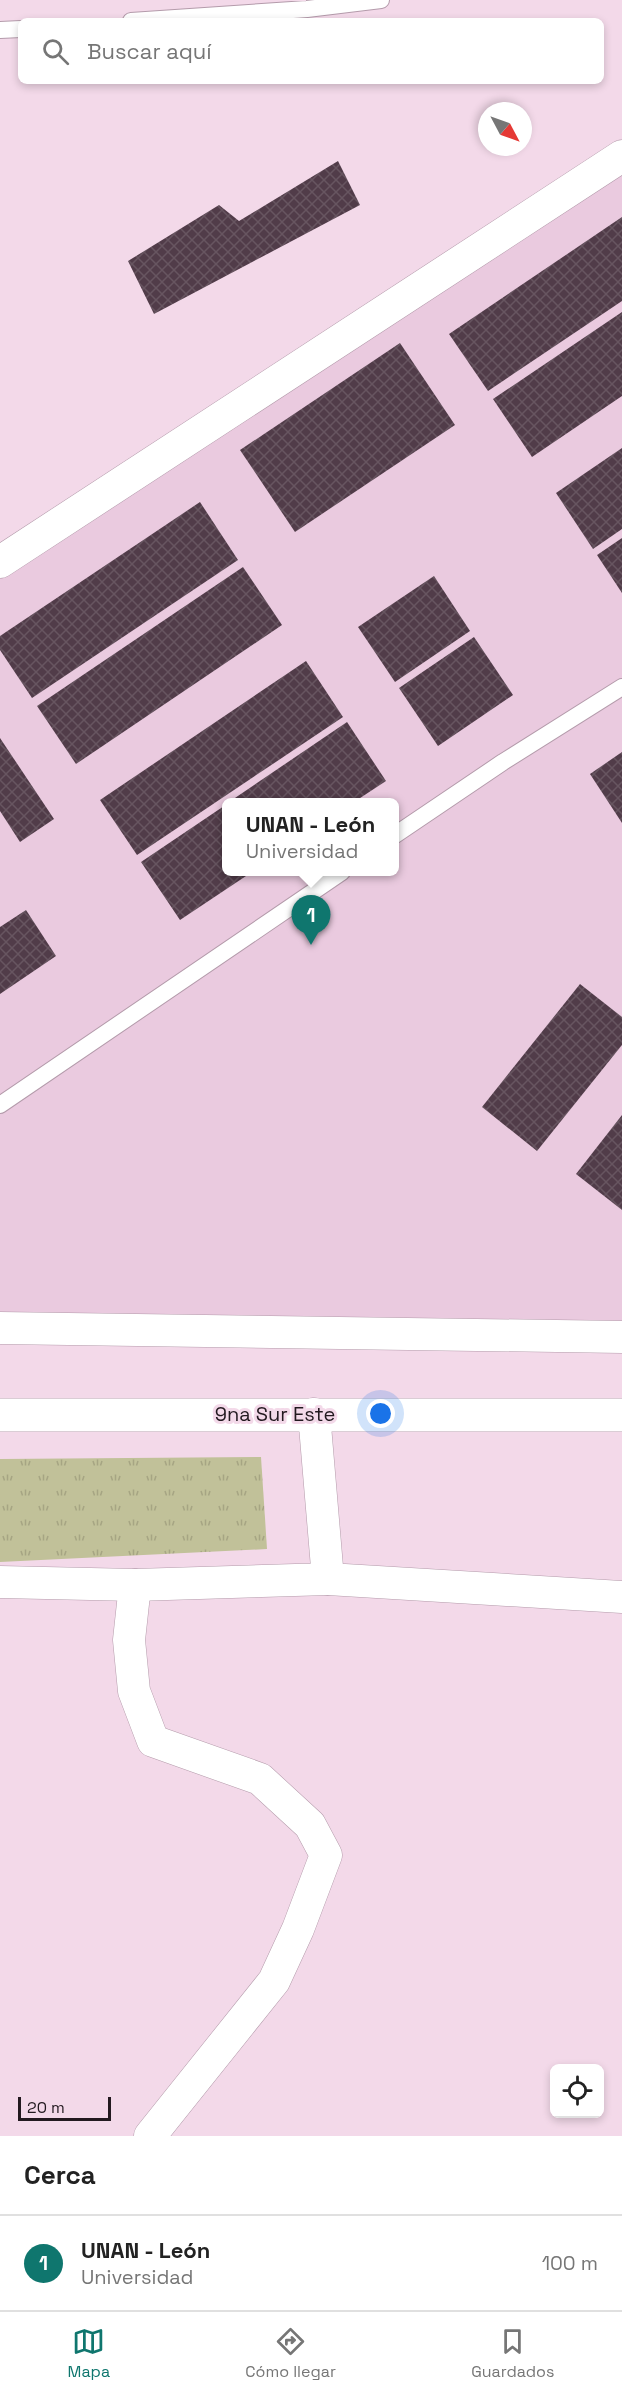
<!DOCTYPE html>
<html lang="es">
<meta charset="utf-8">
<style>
body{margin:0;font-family:"Space Grotesk",sans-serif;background:#f6f6f6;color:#222}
.controls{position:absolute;right:18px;bottom:18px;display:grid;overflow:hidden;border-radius:9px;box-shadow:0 3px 9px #0003}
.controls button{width:54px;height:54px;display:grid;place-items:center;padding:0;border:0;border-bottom:2px solid #e0e0e0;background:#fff;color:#222;font:30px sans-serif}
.compass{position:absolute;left:478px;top:102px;width:54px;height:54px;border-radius:50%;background:#fff;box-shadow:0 3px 9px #0003;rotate:131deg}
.scale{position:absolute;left:18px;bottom:15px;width:93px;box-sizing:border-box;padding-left:6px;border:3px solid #22191f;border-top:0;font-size:16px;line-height:21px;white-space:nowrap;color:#22191f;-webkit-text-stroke:4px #f3d9e9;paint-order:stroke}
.you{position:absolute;left:381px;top:1414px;width:21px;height:21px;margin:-15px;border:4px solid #fff;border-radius:50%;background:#1a73e8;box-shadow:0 0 0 9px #1a73e833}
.badge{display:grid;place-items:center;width:39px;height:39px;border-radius:50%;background:#0f766e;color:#fff;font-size:20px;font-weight:700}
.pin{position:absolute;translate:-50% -50px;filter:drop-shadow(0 2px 3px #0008)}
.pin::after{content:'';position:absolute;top:32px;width:21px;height:18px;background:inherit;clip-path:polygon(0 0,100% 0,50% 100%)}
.popup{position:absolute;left:222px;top:798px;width:177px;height:78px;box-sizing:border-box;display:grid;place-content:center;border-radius:9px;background:#fff;filter:drop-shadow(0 2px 4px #0005);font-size:20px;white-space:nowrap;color:#767676}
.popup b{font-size:22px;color:#222}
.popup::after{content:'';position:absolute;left:50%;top:100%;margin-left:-12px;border:12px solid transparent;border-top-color:#fff}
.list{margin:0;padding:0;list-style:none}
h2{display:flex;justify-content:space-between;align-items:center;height:78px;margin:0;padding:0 24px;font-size:26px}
h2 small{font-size:20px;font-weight:400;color:#767676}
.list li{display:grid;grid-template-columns:39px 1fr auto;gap:18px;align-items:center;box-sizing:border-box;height:96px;padding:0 24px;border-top:2px solid #e0e0e0}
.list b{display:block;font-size:22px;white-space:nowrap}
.list p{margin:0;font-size:20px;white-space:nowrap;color:#767676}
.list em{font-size:20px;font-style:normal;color:#767676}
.icon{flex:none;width:33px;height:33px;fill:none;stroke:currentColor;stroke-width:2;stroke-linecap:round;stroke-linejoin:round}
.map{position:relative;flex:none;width:622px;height:2136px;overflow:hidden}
.search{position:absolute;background:#fff;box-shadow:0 3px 9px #0003;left:18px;right:18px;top:18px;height:66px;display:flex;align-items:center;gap:15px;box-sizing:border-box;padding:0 21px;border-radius:9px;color:#767676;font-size:22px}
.sheet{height:174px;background:#fff}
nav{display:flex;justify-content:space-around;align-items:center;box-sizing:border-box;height:84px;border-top:2px solid #e0e0e0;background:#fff;font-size:16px;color:#767676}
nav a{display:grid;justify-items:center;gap:3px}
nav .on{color:#0f766e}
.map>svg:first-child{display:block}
.built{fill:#eacadf;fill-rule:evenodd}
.park{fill:url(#park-tufts)}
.building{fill:url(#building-cross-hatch)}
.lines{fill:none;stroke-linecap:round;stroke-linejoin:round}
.service-casing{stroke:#b49bab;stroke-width:18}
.minor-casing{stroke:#b49bab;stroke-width:33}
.tertiary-casing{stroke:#b49bab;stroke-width:34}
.service{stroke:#fff;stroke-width:16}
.minor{stroke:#fff;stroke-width:32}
.tertiary{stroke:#fff;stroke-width:33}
.labels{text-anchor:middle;stroke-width:6;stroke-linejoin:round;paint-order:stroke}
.street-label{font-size:20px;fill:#22191f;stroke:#f3d9e9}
</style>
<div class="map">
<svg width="622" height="2136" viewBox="0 0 622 2136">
<defs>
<pattern id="park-tufts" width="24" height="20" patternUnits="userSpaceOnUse" patternTransform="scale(1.5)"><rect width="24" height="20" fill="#c1c199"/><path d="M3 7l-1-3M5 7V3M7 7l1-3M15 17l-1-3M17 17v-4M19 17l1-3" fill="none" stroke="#a6a583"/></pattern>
<pattern id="building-cross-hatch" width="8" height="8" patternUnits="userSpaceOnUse" patternTransform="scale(1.5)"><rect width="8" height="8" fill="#513c49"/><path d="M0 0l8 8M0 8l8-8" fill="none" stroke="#675560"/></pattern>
</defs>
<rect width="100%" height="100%" fill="#f3d9e9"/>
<path class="built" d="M622 156V1337L0 1328V562ZM227 802H395V872H227Z"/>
<path class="park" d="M261 1457 267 1549 0 1562V1459Z"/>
<g class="building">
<path d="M338 161 360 205 154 314 128 261 219 205 239 221Z"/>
<path d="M622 217V301L488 391 449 334Z"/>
<path d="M622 312V396L532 457 493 399Z"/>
<path d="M400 343 455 425 295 532 240 450Z"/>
<path d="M622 448V529L593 549 556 493Z"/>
<path d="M200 502 238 560 32 698 0 650V636Z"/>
<path d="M622 538V593L597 555Z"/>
<path d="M243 567 282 625 76 764 37 706Z"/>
<path d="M434 576 470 631 395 682 358 627Z"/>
<path d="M474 637 513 695 438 746 399 688Z"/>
<path d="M306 661 343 717 137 855 100 800Z"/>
<path d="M347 722 386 781 354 802H229Z"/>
<path d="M0 738 54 819 20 842 0 811Z"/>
<path d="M622 752V823L590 774Z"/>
<path d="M227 804V872H252L180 920 141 862Z"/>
<path d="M26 910 56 956 0 994V927Z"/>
<path d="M580 984 622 1017V1045L537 1151 482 1107Z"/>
<path d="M622 1115V1210L576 1174Z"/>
</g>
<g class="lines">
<g class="service-casing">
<g id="service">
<path d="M131 21 307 9 381 0"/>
<path d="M0 30 21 29"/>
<path d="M395 835 503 762 622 687"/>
<path d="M0 1105 342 872"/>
</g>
</g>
<g class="minor-casing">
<g id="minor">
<path d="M0 562 622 156"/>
<path d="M0 1328 622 1337"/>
<path d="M328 1579 622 1597"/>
<path d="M0 1582 135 1585 328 1579 314 1414"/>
<path d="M135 1585 129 1640 134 1691 153 1741 260 1779 310 1825 326 1855 298 1929 274 1981 150 2136"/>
</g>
</g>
<g class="tertiary-casing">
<path id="tertiary" d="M0 1415H622"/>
</g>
<use href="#service" class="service"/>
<use href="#minor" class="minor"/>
<use href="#tertiary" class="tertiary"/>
</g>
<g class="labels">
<g class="street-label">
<text x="275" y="1421">9na Sur Este</text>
</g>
</g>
</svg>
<div class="controls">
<button><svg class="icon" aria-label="locate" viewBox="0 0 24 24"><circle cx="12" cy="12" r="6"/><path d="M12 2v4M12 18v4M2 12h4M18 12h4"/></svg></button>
</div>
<svg class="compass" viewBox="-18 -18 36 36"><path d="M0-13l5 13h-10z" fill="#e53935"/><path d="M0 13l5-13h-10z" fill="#767676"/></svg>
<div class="scale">20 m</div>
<div class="you"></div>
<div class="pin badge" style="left:311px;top:945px">1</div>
<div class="popup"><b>UNAN - León</b>Universidad</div>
<div class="search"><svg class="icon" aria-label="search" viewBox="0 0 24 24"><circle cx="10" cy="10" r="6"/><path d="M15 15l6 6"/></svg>Buscar aquí</div>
</div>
<section class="sheet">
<h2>Cerca<small></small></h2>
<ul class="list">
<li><span class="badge">1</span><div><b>UNAN - León</b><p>Universidad</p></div><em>100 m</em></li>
</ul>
</section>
<nav>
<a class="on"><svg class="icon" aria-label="map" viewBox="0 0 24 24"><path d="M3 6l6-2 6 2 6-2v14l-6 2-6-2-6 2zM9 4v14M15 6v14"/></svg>Mapa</a>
<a><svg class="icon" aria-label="directions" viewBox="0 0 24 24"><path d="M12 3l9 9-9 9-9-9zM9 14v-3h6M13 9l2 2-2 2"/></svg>Cómo llegar</a>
<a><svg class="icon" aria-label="saved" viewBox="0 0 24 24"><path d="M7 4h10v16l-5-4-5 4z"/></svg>Guardados</a>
</nav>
